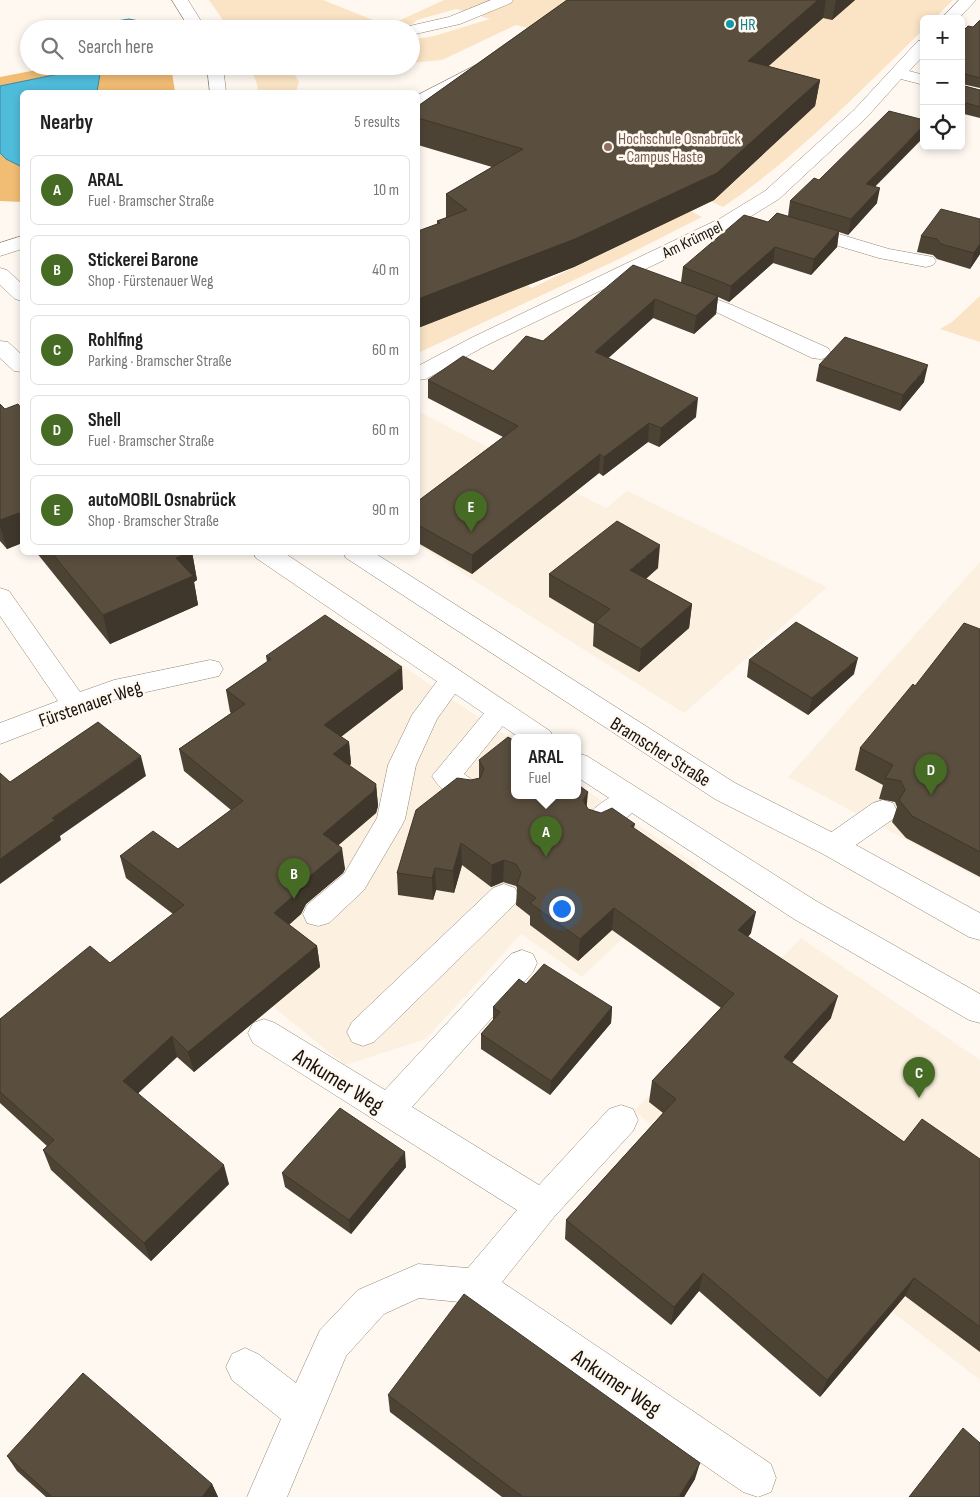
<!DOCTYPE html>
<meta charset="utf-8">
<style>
body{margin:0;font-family:"Sofia Sans Condensed",sans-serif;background:#f6f6f6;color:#222}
.controls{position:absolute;right:15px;top:15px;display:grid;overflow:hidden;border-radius:8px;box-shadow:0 2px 8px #0003}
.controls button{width:45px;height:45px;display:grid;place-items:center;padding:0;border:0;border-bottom:1px solid #e0e0e0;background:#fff;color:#222;font:25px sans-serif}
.you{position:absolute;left:561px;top:908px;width:18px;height:18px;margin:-12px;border:4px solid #fff;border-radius:50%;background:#1a73e8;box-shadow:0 0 0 8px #1a73e833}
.badge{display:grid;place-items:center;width:32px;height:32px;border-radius:50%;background:#456b25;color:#fff;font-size:16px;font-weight:700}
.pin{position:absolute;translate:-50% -41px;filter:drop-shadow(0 1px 2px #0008)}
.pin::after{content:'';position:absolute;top:26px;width:18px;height:15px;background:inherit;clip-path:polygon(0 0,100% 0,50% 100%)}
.popup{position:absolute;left:511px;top:734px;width:70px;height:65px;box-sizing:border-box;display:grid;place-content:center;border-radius:8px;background:#fff;filter:drop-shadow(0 1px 4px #0005);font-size:16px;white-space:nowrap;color:#767676}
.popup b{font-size:19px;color:#222}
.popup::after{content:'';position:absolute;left:50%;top:100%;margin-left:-10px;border:10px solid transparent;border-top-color:#fff}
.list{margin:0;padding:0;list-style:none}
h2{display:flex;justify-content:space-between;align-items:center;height:65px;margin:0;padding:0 20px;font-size:21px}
h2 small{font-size:16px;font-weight:400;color:#767676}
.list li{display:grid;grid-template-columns:32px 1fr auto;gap:15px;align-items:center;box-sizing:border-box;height:70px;margin:0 10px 10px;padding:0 10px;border:1px solid #e0e0e0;border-radius:8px}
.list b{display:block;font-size:19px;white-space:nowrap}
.list p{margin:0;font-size:16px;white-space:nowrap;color:#767676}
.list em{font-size:16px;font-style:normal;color:#767676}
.icon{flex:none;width:28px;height:28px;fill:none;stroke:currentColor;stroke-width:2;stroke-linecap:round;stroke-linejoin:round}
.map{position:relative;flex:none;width:980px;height:1497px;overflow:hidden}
.search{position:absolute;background:#fff;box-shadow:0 2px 8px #0003;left:20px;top:20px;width:400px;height:55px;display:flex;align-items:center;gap:12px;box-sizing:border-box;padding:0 18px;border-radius:28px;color:#767676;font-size:19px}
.panel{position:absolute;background:#fff;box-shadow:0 2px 8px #0003;left:20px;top:90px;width:400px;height:465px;border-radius:8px}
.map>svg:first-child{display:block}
.built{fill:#fcf0e1}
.green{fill:#fbe4c5}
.forest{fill:#f1bc74}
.water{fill:#4fbcdb;stroke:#3e899d}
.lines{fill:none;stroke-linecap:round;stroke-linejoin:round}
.minor-casing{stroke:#928574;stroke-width:1}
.major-casing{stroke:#928574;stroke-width:1}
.minor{fill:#fff;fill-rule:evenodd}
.major{fill:#fff;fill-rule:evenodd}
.wall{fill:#4d4335}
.shaded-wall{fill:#3f372b}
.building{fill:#5a4e3e;stroke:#3f372b}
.culture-dot{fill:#0f9aa8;stroke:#fef8f1;stroke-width:2}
.education-dot{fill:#8d6e63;stroke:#fef8f1;stroke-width:2}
.labels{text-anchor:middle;stroke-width:5;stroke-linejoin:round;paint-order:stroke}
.far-culture-label{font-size:16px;fill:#0d838f;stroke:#fef8f1;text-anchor:start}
.far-education-label{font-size:16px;fill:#785e54;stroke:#fef8f1;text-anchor:start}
.far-street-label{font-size:16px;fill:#17120c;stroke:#fef8f1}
.street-label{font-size:19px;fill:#17120c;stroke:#fef8f1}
.near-street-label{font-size:22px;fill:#17120c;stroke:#fef8f1}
</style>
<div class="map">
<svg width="980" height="1497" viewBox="0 0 980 1497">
<rect width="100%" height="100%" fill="#fef8f1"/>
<g class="built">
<path d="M418 411 606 508 627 491 827 587 684 713 418 545Z"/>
<path d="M980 562V879L788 777Z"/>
<path d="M342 625 515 742V796H577V784L699 866 582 977 521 934 426 1039 345 1065 167 921 331 784 227 709Z"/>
<path d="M801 938 980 1060V1380L634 1111Z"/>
</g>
<g class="green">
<path d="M209 0H323L383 24 308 29H229Z"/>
<path d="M444 0H953L934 19H924V29C860 91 797 157 723 207L704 198 730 186 815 106 516 25 442 60 411 63V40L434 36 490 19 456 9 417 20C410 28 403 25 394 23Z"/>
<path d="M250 66H378L295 75 299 82 296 92H258L257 84Z"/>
<path d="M685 208 702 217 619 259 418 353V328L527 285 532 288 628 241Z"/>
<path d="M980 296V342L940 329 952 322Z"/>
</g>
<path class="forest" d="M57 66H171L175 92H22V202L0 201V77Z"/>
<g class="water">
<path d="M129 19 139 21 143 29H89L98 24Z"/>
<path d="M83 69 100 74 97 92H22V167L6 159 0 153V86Z"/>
</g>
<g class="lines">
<g class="minor-casing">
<g id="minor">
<path d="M172 0H188L206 29H190Z"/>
<path d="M491 0H513L511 3 460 24 411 35V29H404L405 27 449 17Z"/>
<path d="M959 0H976L958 19H941Z"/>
<path d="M924 40V55L909 71 924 75V85L901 79 866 118 779 199 735 226 485 346 426 379 418 380V366L471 338 721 218 765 191 854 110 918 41Z"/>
<path d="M478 64 484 65 486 69 484 73 424 106 418 107V95Z"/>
<path d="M207 66H223L226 92H210Z"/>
<path d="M802 223 889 249 933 257 936 261 933 265 926 267 879 258 795 233 792 229 795 225Z"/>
<path d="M22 236V249L0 256V243Z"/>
<path d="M683 287 732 305 828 348 831 353 828 358 820 359 812 358 718 313 676 297 673 293 676 289Z"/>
<path d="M0 588 9 591 80 692 114 680 210 660 219 662 223 669 219 676 210 678 119 698 0 744V723L58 701 0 616Z"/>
<path d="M452 671 461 673 465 680 437 719 416 765 405 819 401 827 364 890 329 923 318 926 307 923 303 914 307 905 344 874 377 818 388 765 412 715 443 673Z"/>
<path d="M501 702 511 705 514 712 464 774 478 784 482 792 478 800C460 805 441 792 432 776L491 705Z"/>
<path d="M631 788 641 791 645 799C639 810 611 831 599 833 595 833 591 831 587 830L583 822C591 807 615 793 631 788Z"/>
<path d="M883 800 893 803 897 811 893 819 843 854 833 857 823 854 818 846 823 838 873 803Z"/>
<path d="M504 884 515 888 519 896 515 904 374 1042 363 1046 352 1042 347 1032 352 1022 493 888Z"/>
<path d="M522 950 533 954 537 963 533 972 412 1107 539 1185 609 1109 621 1105 633 1109 638 1120 633 1131 554 1217 502 1282 771 1464 776 1478 771 1492 758 1497 743 1492 470 1303 419 1298 384 1314 346 1356 287 1497H247L281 1419 232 1380 226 1367 232 1354 245 1348 258 1354 296 1383 320 1330 358 1290 418 1264 468 1268 517 1210 253 1043 248 1033 253 1023 264 1019 275 1023 385 1090 511 954Z"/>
</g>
</g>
<g class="major-casing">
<g id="major">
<path d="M0 268 7 270 22 284V301L15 299 0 285Z"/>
<path d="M0 341 8 342 22 355V372L14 371 0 358Z"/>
<path d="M253 552H283L550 731 554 738H520L256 558Z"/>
<path d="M343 552H373L735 783 843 838 980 913V940L969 937 823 854 715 799 346 558Z"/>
<path d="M577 753 587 756 816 901 980 994V1023L969 1020 794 919 577 777Z"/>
</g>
</g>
<use href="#minor" class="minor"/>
<use href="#major" class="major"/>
</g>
<g class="wall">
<path d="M567 0H855L832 20 823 18 768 66 820 80 815 106 714 200 574 267 418 328V231L437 224V221L446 218V194L492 167 418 145V106Z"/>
<path d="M980 20V88L962 84 961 85 980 90V118L964 114 961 116V33L973 27Z"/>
<path d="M923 103H924V115L921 114Z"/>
<path d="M819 180 875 186 877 203 848 235 839 232 837 247 811 275 773 263 729 302 718 297 716 314 694 334 653 318 608 358 696 417 659 447 648 442 603 476 599 473 472 574 418 543V501L503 437 428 398V380L493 371 543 341 681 282 683 267 768 222 788 216 790 201Z"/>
<path d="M980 219V254L970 269 937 259 933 255 917 252 921 236Z"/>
<path d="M819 365 924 382 900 411 816 381Z"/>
<path d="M0 404 5 409H22V543L7 549 0 541Z"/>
<path d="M36 552H192L197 580 194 582 198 605 110 644Z"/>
<path d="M658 568 646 579 692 604 689 628 639 672 593 646 594 624 549 597V574Z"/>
<path d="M980 629V877L906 838 892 822 897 807 895 802 879 799 883 785 855 770 860 748 915 686Z"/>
<path d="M266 656 403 689 341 737 349 742 351 764 349 766 376 784 378 806 376 813 338 845 345 869 343 873 306 904 301 914 289 925 317 946 320 967 194 1072 177 1057 138 1093 229 1184 151 1261 51 1170 43 1150 47 1146 0 1103V1019L110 963 173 914 126 878 120 856 178 849 231 810 184 771 179 749 231 713 230 712 226 690 267 662Z"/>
<path d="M749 660 854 674 808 715 747 677Z"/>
<path d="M479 760 587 807 588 809 635 824 634 828 751 933 748 937 831 1018 792 1063 904 1142 980 1159V1352L905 1296 820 1397 699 1291 671 1325 565 1239 566 1220 663 1113 649 1102 652 1081 721 1008 612 930 578 961 530 925V916L516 905 517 888 516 886 503 882 491 887 462 865 454 893 436 890 433 900 398 895 397 873 471 780 479 778Z"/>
<path d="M526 984 612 1007 611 1023 550 1095 481 1049V1034L493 1021V1007Z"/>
<path d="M406 1167 351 1234 285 1187 282 1173Z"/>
<path d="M388 1395 695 1479 684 1497H502L390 1412Z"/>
<path d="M7 1456 212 1484 218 1497H46L17 1471Z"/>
</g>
<g class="shaded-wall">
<path d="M818 0H826L823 18 745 87 748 61Z"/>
<path d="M836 0H855L832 20Z"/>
<path d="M820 80 815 106 714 200 574 267 418 328V299Z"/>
<path d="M966 103 964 114 961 116V109Z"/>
<path d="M924 125V137L863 199 866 184Z"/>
<path d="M880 188 877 203 848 235 851 219Z"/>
<path d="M839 231 837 247 811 275 814 259Z"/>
<path d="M980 244V254L970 269 974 253Z"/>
<path d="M775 247 773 263 729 302 731 286Z"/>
<path d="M718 296 716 314 694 334 696 316Z"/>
<path d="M655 299 653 318 594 371 595 352Z"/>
<path d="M928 365 924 382 900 411 903 395Z"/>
<path d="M698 398 696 417 659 447 661 428Z"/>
<path d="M649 423 648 442 603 476 604 457Z"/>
<path d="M600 454 599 473 472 574V555Z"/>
<path d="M19 513 22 527V543L7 549 0 526V520Z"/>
<path d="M660 545 658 568 628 593 630 570Z"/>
<path d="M190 552H192L197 580 194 582 198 605 110 644 103 615 176 558Z"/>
<path d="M692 604 689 628 639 672 641 649Z"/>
<path d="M858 658 854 674 808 715 812 698Z"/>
<path d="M402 667 403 689 327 747 324 725Z"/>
<path d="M349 742 351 764 335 777 333 754Z"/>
<path d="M141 756 146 776 60 836 61 840 0 884V859L52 818Z"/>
<path d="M376 784 378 806 376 813 326 856 323 834Z"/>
<path d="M588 792 586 814 583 800Z"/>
<path d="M461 843 462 865 454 893 453 871Z"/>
<path d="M342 848 345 869 343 873 306 904 301 914 278 934 274 913 303 882Z"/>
<path d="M504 860 503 882 491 887 492 865Z"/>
<path d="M435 868 436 890 433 900 432 878Z"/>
<path d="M614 908 612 930 578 961 580 939Z"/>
<path d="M756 912 751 933 733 952 738 930Z"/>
<path d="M317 946 320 967 194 1072 188 1052Z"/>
<path d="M838 996 831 1018 778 1078 784 1057Z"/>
<path d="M612 1007 611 1023 550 1095 551 1081Z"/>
<path d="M172 1036 177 1057 130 1101 123 1081Z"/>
<path d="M405 1152 406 1167 351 1234 349 1220Z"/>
<path d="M224 1165 229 1184 151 1261 144 1243Z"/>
<path d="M703 1273 699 1291 671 1325 674 1307Z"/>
<path d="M914 1278 905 1296 820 1397 827 1380Z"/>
<path d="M700 1463 695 1479 684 1497H679Z"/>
<path d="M212 1484 218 1497H202Z"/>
</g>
<g class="building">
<path d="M567 0H818L748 61 820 80 717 173 575 239 418 299V231L440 223 437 221 467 210 446 194 523 149 418 118V106Z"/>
<path d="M980 20V78L962 73 961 85 980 90V107L966 103 961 109V33L968 26 973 27Z"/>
<path d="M889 111 924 120V125L866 184 880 188 851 219 790 201 814 178 819 180Z"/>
<path d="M941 209 980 219V244L974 253 941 244 937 239 921 236Z"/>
<path d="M777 213 839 231 814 259 775 247 731 286 683 267 744 215 768 222Z"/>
<path d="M633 265 718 296 696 316 655 299 595 352 698 398 661 428 649 423 604 457 600 454 472 555 418 525V501L518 426 428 380 463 356 493 371 526 336 543 341Z"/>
<path d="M845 337 928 365 903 395 819 365Z"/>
<path d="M0 404 5 409 18 404 22 409V517L19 513 0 520Z"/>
<path d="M617 521 660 545 630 570 692 604 641 649 595 622 610 609 549 574Z"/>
<path d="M51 552H190L176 558 193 576 103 615Z"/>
<path d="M325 615 402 667 324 725 349 742 333 754 376 784 374 791 323 834 342 848 340 851 303 882 298 892 274 913 317 946 188 1052 172 1036 123 1081 224 1165 144 1243 43 1150 54 1140 0 1092V1019L90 946 110 963 184 905 120 856 153 831 178 849 243 801 179 749 245 704 226 690 271 659 266 656Z"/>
<path d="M796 622 858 658 812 698 749 660Z"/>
<path d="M964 623 980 629V852L912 816 899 800 905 790 901 781 885 778 893 765 860 748 913 684 915 686Z"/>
<path d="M98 722 141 756 52 818 55 820 0 859V773L10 782Z"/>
<path d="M508 737 515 741V796H577V784L588 792 583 800 588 809 601 813 612 808 635 824 631 826 756 912 738 930 838 996 784 1057 904 1142 922 1119 980 1159V1327L914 1278 827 1380 703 1273 674 1307 566 1220 676 1099 652 1081 734 994 614 908 580 939 530 903 536 898 517 884 521 873 516 864 504 860 492 865 461 843 453 871 435 868 432 878 397 873 416 810 457 778 471 780 480 778 484 769 479 760Z"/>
<path d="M544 964 612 1007 551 1081 481 1034 500 1012 493 1007 519 979 526 984Z"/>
<path d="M340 1108 405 1152 349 1220 282 1173Z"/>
<path d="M464 1294 700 1463 679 1497H523L388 1395Z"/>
<path d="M83 1373 212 1484 202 1497H52L7 1456Z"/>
<path d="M963 1428 980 1443V1497H909Z"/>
</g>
<circle class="culture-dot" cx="730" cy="24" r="5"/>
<circle class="education-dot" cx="608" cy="147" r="5"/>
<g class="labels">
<g class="far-culture-label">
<text x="740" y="30">HR</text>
</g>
<g class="far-education-label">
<text x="618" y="144">Hochschule Osnabrück<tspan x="618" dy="18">- Campus Haste</tspan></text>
</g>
<g class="far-street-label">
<text transform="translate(692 239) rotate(-26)" y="6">Am Krümpel</text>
</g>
<g class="street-label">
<text transform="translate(90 703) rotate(-19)" y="7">Fürstenauer Weg</text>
<text transform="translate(661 751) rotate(32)" y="7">Bramscher Straße</text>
</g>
<g class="near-street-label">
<text transform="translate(339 1080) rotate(32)" y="8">Ankumer Weg</text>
<text transform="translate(617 1382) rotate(34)" y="8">Ankumer Weg</text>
</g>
</g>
</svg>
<div class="controls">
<button>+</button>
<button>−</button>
<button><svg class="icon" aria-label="locate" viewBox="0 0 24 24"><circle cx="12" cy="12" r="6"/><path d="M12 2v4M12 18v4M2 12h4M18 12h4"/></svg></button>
</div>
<div class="you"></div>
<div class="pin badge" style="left:546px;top:857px">A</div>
<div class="popup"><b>ARAL</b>Fuel</div>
<div class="pin badge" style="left:294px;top:899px">B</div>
<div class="pin badge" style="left:919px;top:1098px">C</div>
<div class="pin badge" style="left:931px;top:795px">D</div>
<div class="pin badge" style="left:471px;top:532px">E</div>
<div class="search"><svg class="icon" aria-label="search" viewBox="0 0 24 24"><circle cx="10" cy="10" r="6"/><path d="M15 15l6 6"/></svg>Search here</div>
<section class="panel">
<h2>Nearby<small>5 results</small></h2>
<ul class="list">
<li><span class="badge">A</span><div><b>ARAL</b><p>Fuel · Bramscher Straße</p></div><em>10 m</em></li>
<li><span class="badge">B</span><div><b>Stickerei Barone</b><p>Shop · Fürstenauer Weg</p></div><em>40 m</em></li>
<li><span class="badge">C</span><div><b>Rohlfing</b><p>Parking · Bramscher Straße</p></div><em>60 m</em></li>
<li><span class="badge">D</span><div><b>Shell</b><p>Fuel · Bramscher Straße</p></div><em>60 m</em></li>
<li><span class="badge">E</span><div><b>autoMOBIL Osnabrück</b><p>Shop · Bramscher Straße</p></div><em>90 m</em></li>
</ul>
</section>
</div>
